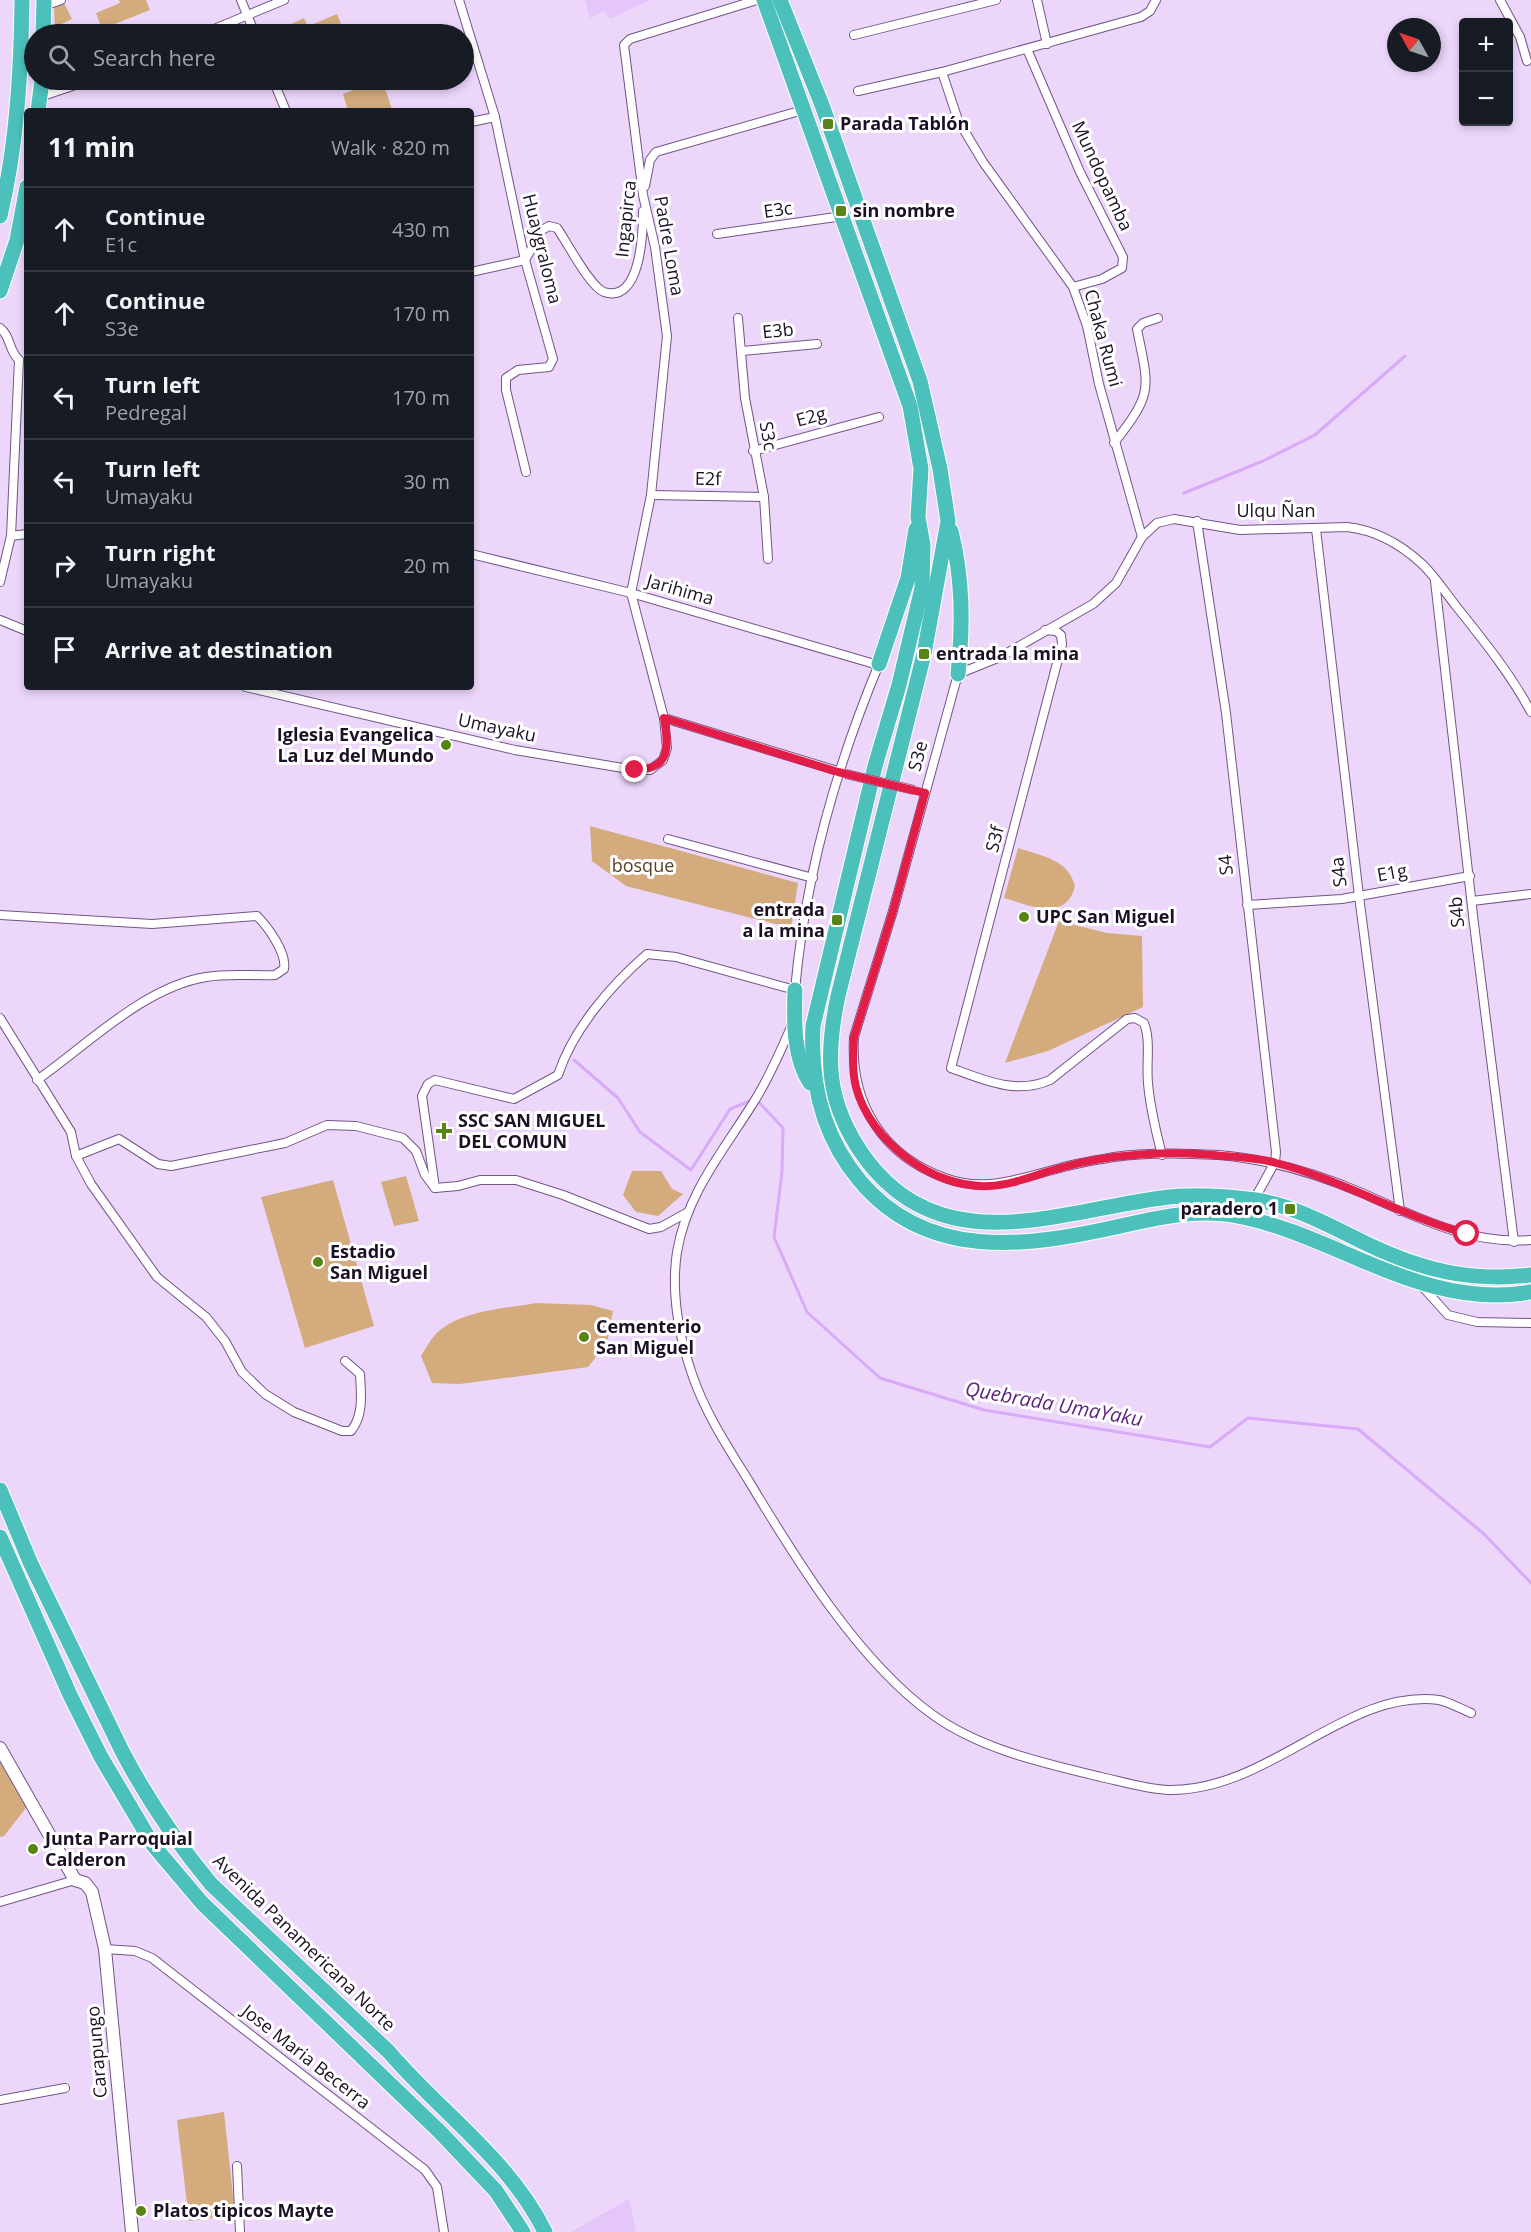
<!DOCTYPE html>
<meta charset="utf-8">
<style>
body{margin:0;font-family:"Open Sans",sans-serif;background:#242831;color:#f1f3f6}
.controls{position:absolute;right:18px;top:18px;display:grid;overflow:hidden;border-radius:6px;box-shadow:0 3px 9px #0003}
.controls button{width:54px;height:54px;display:grid;place-items:center;padding:0;border:0;border-bottom:2px solid #363941;background:#171b24;color:#f1f3f6;font:30px sans-serif}
.compass{position:absolute;left:1387px;top:18px;width:54px;height:54px;border-radius:50%;background:#171b24;box-shadow:0 3px 9px #0003;rotate:310deg}
.stop{position:absolute;width:18px;height:18px;margin:-14px;border:4px solid #e11d48;border-radius:50%;background:#fff}
.stop.end{background:#e11d48;border-color:#fff;box-shadow:0 2px 6px #0008}
.list{margin:0;padding:0;list-style:none}
h2{display:flex;justify-content:space-between;align-items:center;height:78px;margin:0;padding:0 24px;font-size:26px}
h2 small{font-size:20px;font-weight:400;color:#9ea1a6}
.list li{display:grid;grid-template-columns:39px 1fr auto;gap:18px;align-items:center;box-sizing:border-box;height:84px;padding:0 24px;border-top:2px solid #363941}
.list b{display:block;font-size:22px;white-space:nowrap}
.list p{margin:0;font-size:20px;white-space:nowrap;color:#9ea1a6}
.list em{font-size:20px;font-style:normal;color:#9ea1a6}
.icon{flex:none;width:33px;height:33px;fill:none;stroke:currentColor;stroke-width:2;stroke-linecap:round;stroke-linejoin:round}
.map{position:relative;flex:none;width:1531px;height:2232px;overflow:hidden}
.search{position:absolute;background:#171b24;box-shadow:0 3px 9px #0003;left:24px;top:24px;width:450px;height:66px;display:flex;align-items:center;gap:15px;box-sizing:border-box;padding:0 21px;border-radius:33px;color:#9ea1a6;font-size:22px}
.panel{position:absolute;background:#171b24;box-shadow:0 3px 9px #0003;left:24px;top:108px;width:450px;height:582px;border-radius:6px}
.map>svg:first-child{display:block}
.built{fill:#e4c6fb}
.green{fill:#d3ab7d}
.lines{fill:none;stroke-linecap:round;stroke-linejoin:round}
.stream{stroke:#d8aaf8;stroke-width:3}
.street-casing{stroke:#735488;stroke-width:10}
.secondary-casing{stroke:#735488;stroke-width:14}
.highway-casing{stroke:#fff;stroke-width:17}
.street{stroke:#fff;stroke-width:8}
.secondary{stroke:#fff;stroke-width:12}
.highway{stroke:#4cc1bc;stroke-width:15}
.street-bridge-casing{stroke:#735488;stroke-width:10;stroke-linecap:butt}
.street-bridge{stroke:#fff;stroke-width:8}
.route{stroke:#e11d48;stroke-width:8}
.poi-dot{fill:#568516;stroke:#fff;stroke-width:2}
.labels{text-anchor:middle;stroke-width:6;stroke-linejoin:round;paint-order:stroke}
.poi-label{font-size:18px;font-weight:bold;fill:#1c1025;stroke:#fff;text-anchor:start}
.street-label{font-size:18px;fill:#1c1025;stroke:#fff}
.park-label{font-size:18px;fill:#5b4222;stroke:#fff}
.water-label{font-size:20px;font-style:italic;fill:#5e257e;stroke:#fff}
</style>
<div class="map">
<svg width="1531" height="2232" viewBox="0 0 1531 2232">
<rect width="100%" height="100%" fill="#ecd7fb"/>
<g class="built">
<path d="M585 0H650L610 19 604 11 590 18Z"/>
<path d="M629 2199 636 2232H571Z"/>
</g>
<g class="green">
<path d="M119 0H146L150 10 102 29 96 13 120 3Z"/>
<path d="M64 3 72 19 55 27 54 8Z"/>
<path d="M337 14 345 34H315L311 25Z"/>
<path d="M304 18 311 34H293L289 25Z"/>
<path d="M356 80H382L392 109 348 111 343 94 359 88Z"/>
<path d="M590 826 798 883 791 928 626 886 592 861Z"/>
<path d="M1018 848C1042 856 1068 859 1075 886 1066 923 1029 905 1004 898Z"/>
<path d="M1059 921 1107 933 1142 936 1143 1007 1048 1051 1005 1063Z"/>
<path d="M632 1171H661L672 1189 683 1194 658 1216 636 1212 623 1195Z"/>
<path d="M406 1176 419 1221 394 1226 381 1182Z"/>
<path d="M333 1180 374 1326 305 1348 261 1197Z"/>
<path d="M536 1303 591 1305 613 1311 607 1343 588 1367 460 1384 432 1383 421 1356C425 1350 429 1342 434 1336 457 1310 504 1309 536 1303Z"/>
<path d="M0 1753 29 1804 4 1836 0 1837Z"/>
<path d="M224 2112 235 2215 189 2221 177 2120Z"/>
</g>
<g class="lines">
<g class="stream">
<path d="M1184 493 1263 461 1315 435 1405 356"/>
<path d="M574 1060 618 1098 640 1132 691 1170 730 1109 750 1101"/>
<path d="M756 1099 783 1128 782 1172 774 1237 807 1312 880 1378 984 1410 1210 1447 1248 1418 1358 1429 1484 1534 1531 1583"/>
</g>
<g class="street-casing">
<g id="street">
<path d="M241 0 255 34"/>
<path d="M459 0 495 117 525 260 553 359 549 367 518 370 506 378V390L526 472"/>
<path d="M1037 0 1047 44"/>
<path d="M1500 0 1520 37 1527 61"/>
<path d="M44 6 61 0"/>
<path d="M202 34 284 0"/>
<path d="M854 35 996 0"/>
<path d="M1027 49 1080 172 1123 257 1122 268 1102 279 1073 287"/>
<path d="M942 72 958 120 983 162 1073 287 1087 326 1099 384 1142 537"/>
<path d="M273 80 286 111"/>
<path d="M858 91 942 72 1141 17 1150 11 1156 0"/>
<path d="M40 97 90 80"/>
<path d="M471 122 495 117"/>
<path d="M645 186 650 160 656 152 803 110"/>
<path d="M717 234 843 216"/>
<path d="M471 272 525 260 542 230 549 226 557 228C567 242 590 287 604 292 641 304 643 232 643 211"/>
<path d="M738 318 745 398 764 497 768 559"/>
<path d="M0 328C11 336 8 350 19 360"/>
<path d="M742 351 817 344"/>
<path d="M1114 443C1154 392 1149 389 1137 329L1143 323 1158 318"/>
<path d="M753 451 879 417"/>
<path d="M651 495 764 497"/>
<path d="M1197 521 1226 713 1276 1152 1275 1162 1254 1200"/>
<path d="M1316 529 1359 896 1400 1211"/>
<path d="M11 536 27 534"/>
<path d="M471 554 631 593 878 665"/>
<path d="M1435 581 1474 924 1514 1242"/>
<path d="M0 582 11 536 19 360"/>
<path d="M0 620 27 631"/>
<path d="M1045 630 1056 631 1061 635 1062 644 951 1068C984 1080 1016 1095 1050 1080L1127 1019 1135 1018 1144 1023C1151 1041 1146 1063 1148 1083 1150 1107 1156 1132 1162 1155"/>
<path d="M246 687 515 750 635 770H650L663 760 667 748 664 718 631 593 651 495 667 336 655 247 643 195 624 45 630 39 757 0"/>
<path d="M1531 712C1510 673 1483 640 1456 606 1445 592 1434 575 1421 563 1400 544 1375 530 1347 527L1240 530 1174 519 1157 523 1142 537 1116 583 1093 604 1000 657 958 674 893 911 854 1037C850 1103 882 1155 945 1178 985 1193 1021 1178 1060 1168 1077 1163 1096 1160 1114 1157 1146 1152 1185 1153 1218 1155 1268 1159 1316 1173 1362 1193 1416 1217 1470 1245 1531 1240"/>
<path d="M664 718 841 772"/>
<path d="M668 839 813 878"/>
<path d="M1472 901 1531 894"/>
<path d="M1247 905 1342 899 1470 876"/>
<path d="M0 915 152 924 257 916C268 927 287 953 284 969L275 975C253 976 228 973 206 977 144 987 87 1045 37 1080"/>
<path d="M0 1018 71 1132 76 1156 91 1184 157 1277 206 1317 225 1341 242 1372 265 1394 294 1412 342 1431H351C364 1415 361 1393 360 1374L345 1361"/>
<path d="M792 1025C781 1050 770 1076 755 1100 725 1149 687 1192 677 1252 671 1292 679 1336 692 1374 705 1413 729 1449 750 1483 797 1561 859 1662 933 1715 982 1750 1044 1763 1101 1777 1123 1782 1146 1789 1168 1790 1269 1792 1346 1688 1439 1700 1449 1702 1461 1709 1471 1713"/>
<path d="M76 1156 119 1139 158 1164 171 1166 285 1143 327 1125 356 1126 403 1138 416 1151 425 1175 435 1188 458 1186 480 1180H516L563 1195 649 1229 661 1227 688 1212"/>
<path d="M435 1188 422 1096 428 1084 435 1080 514 1099 558 1075C573 1029 611 985 647 954L676 957 795 990C805 878 836 767 879 664"/>
<path d="M1420 1284 1448 1315 1477 1322 1531 1323"/>
<path d="M0 1902 75 1880"/>
<path d="M105 1949 135 1951 152 1958 425 2170 437 2187 444 2232"/>
<path d="M0 2100 65 2088"/>
<path d="M237 2166 240 2232"/>
</g>
</g>
<g class="secondary-casing">
<path id="secondary" d="M0 1748 75 1880 85 1883 92 1892 105 1949 132 2232"/>
</g>
<g class="highway-casing">
<g id="highway">
<path d="M764 0 910 406 921 469 918 517 923 545 922 588 899 685 875 766 813 1026C810 1083 823 1137 860 1181 927 1261 1026 1247 1116 1227 1155 1218 1198 1208 1237 1216 1338 1235 1422 1311 1531 1292"/>
<path d="M780 0 822 105 920 381 940 469 948 521 924 654 838 996C825 1057 826 1102 863 1155 940 1263 1056 1212 1161 1198 1191 1194 1225 1196 1256 1200 1295 1206 1330 1226 1365 1243 1421 1270 1469 1282 1531 1275"/>
<path d="M43 34 44 0"/>
<path d="M38 111 42 80"/>
<path d="M0 216C17 145 21 72 22 0"/>
<path d="M0 291 17 240 27 187"/>
<path d="M951 531C963 579 963 625 958 674"/>
<path d="M879 664 908 578 916 529"/>
<path d="M795 990C794 1020 793 1057 810 1083"/>
<path d="M0 1490 31 1564 122 1751C146 1797 177 1843 211 1884L389 2052C440 2112 510 2160 545 2232"/>
<path d="M0 1537 70 1695 101 1757 153 1845 202 1903 440 2132 496 2191 523 2232"/>
</g>
</g>
<use href="#street" class="street"/>
<use href="#secondary" class="secondary"/>
<use href="#highway" class="highway"/>
<g class="street-bridge-casing">
<path id="street-bridge" d="M846 774 914 790"/>
</g>
<use href="#street-bridge" class="street-bridge"/>
</g>
<g class="lines">
<path class="route" d="M635 770C671 769 669 747 664 718L838 772 925 793 893 911 854 1037C853 1054 852 1071 856 1087 870 1141 933 1189 989 1186 1014 1185 1037 1174 1060 1168 1108 1154 1173 1150 1222 1156 1240 1157 1259 1158 1276 1163 1342 1180 1402 1216 1467 1234"/>
</g>
<g class="poi-dot">
<rect x="822" y="118" width="12" height="12" rx="3"/>
<rect x="835" y="205" width="12" height="12" rx="3"/>
<rect x="918" y="648" width="12" height="12" rx="3"/>
<circle cx="446" cy="745" r="6"/>
<circle cx="1024" cy="917" r="6"/>
<rect x="831" y="914" width="12" height="12" rx="3"/>
<path d="M441 1122h6v6h6v6h-6v6h-6v-6h-6v-6h6z"/>
<rect x="1284" y="1203" width="12" height="12" rx="3"/>
<circle cx="318" cy="1262" r="6"/>
<circle cx="584" cy="1337" r="6"/>
<circle cx="33" cy="1849" r="6"/>
<circle cx="141" cy="2211" r="6"/>
</g>
<g class="labels">
<g class="poi-label">
<text x="840" y="130">Parada Tablón</text>
<text x="853" y="217">sin nombre</text>
<text x="936" y="660">entrada la mina</text>
<text x="434" y="741" text-anchor="end">Iglesia Evangelica<tspan x="434" dy="21">La Luz del Mundo</tspan></text>
<text x="825" y="916" text-anchor="end">entrada<tspan x="825" dy="21">a la mina</tspan></text>
<text x="1036" y="923">UPC San Miguel</text>
<text x="458" y="1127">SSC SAN MIGUEL<tspan x="458" dy="21">DEL COMUN</tspan></text>
<text x="1278" y="1215" text-anchor="end">paradero 1</text>
<text x="330" y="1258">Estadio<tspan x="330" dy="21">San Miguel</tspan></text>
<text x="596" y="1333">Cementerio<tspan x="596" dy="21">San Miguel</tspan></text>
<text x="45" y="1845">Junta Parroquial<tspan x="45" dy="21">Calderon</tspan></text>
<text x="153" y="2217">Platos tipicos Mayte</text>
</g>
<g class="street-label">
<text transform="translate(1102 176) rotate(65)" y="6">Mundopamba</text>
<text transform="translate(778 210) rotate(-8)" y="6">E3c</text>
<text transform="translate(626 219) rotate(-84)" y="6">Ingapirca</text>
<text transform="translate(669 246) rotate(80)" y="6">Padre Loma</text>
<text transform="translate(542 249) rotate(76)" y="6">Huaygraloma</text>
<text transform="translate(778 331) rotate(-6)" y="6">E3b</text>
<text transform="translate(1103 338) rotate(75)" y="6">Chaka Rumi</text>
<text transform="translate(811 417) rotate(-15)" y="6">E2g</text>
<text transform="translate(768 436) rotate(80)" y="6">S3c</text>
<text transform="translate(708 479) rotate(1)" y="6">E2f</text>
<text x="1276" y="517">Ulqu Ñan</text>
<text transform="translate(680 590) rotate(16)" y="6">Jarihima</text>
<text transform="translate(497 728) rotate(12)" y="6">Umayaku</text>
<text transform="translate(918 756) rotate(-75)" y="6">S3e</text>
<text transform="translate(995 839) rotate(-75)" y="6">S3f</text>
<text transform="translate(1226 865) rotate(-96)" y="6">S4</text>
<text transform="translate(1339 872) rotate(-97)" y="6">S4a</text>
<text transform="translate(1392 873) rotate(-10)" y="6">E1g</text>
<text transform="translate(1457 912) rotate(-95)" y="6">S4b</text>
<text transform="translate(304 1943) rotate(44)" y="6">Avenida Panamericana Norte</text>
<text transform="translate(97 2052) rotate(-95)" y="6">Carapungo</text>
<text transform="translate(306 2057) rotate(38)" y="6">Jose Maria Becerra</text>
</g>
<g class="park-label">
<text x="643" y="872">bosque</text>
</g>
<g class="water-label">
<text transform="translate(1054 1404) rotate(10)" y="7">Quebrada UmaYaku</text>
</g>
</g>
</svg>
<div class="controls">
<button>+</button>
<button>−</button>
</div>
<svg class="compass" viewBox="-18 -18 36 36"><path d="M0-13l5 13h-10z" fill="#e53935"/><path d="M0 13l5-13h-10z" fill="#9ea1a6"/></svg>
<div class="stop" style="left:1467px;top:1234px"></div>
<div class="stop end" style="left:635px;top:770px"></div>
<div class="search"><svg class="icon" aria-label="search" viewBox="0 0 24 24"><circle cx="10" cy="10" r="6"/><path d="M15 15l6 6"/></svg>Search here</div>
<section class="panel">
<h2>11 min<small>Walk · 820 m</small></h2>
<ul class="list">
<li><svg class="icon" aria-label="ahead" viewBox="0 0 24 24"><path d="M12 20V5M6 11l6-6 6 6"/></svg><div><b>Continue</b><p>E1c</p></div><em>430 m</em></li>
<li><svg class="icon" aria-label="ahead" viewBox="0 0 24 24"><path d="M12 20V5M6 11l6-6 6 6"/></svg><div><b>Continue</b><p>S3e</p></div><em>170 m</em></li>
<li><svg class="icon" aria-label="left" viewBox="0 0 24 24"><path d="M17 20v-9H6M10 6l-5 5 5 5"/></svg><div><b>Turn left</b><p>Pedregal</p></div><em>170 m</em></li>
<li><svg class="icon" aria-label="left" viewBox="0 0 24 24"><path d="M17 20v-9H6M10 6l-5 5 5 5"/></svg><div><b>Turn left</b><p>Umayaku</p></div><em>30 m</em></li>
<li><svg class="icon" aria-label="right" viewBox="0 0 24 24"><path d="M7 20v-9h11M14 6l5 5-5 5"/></svg><div><b>Turn right</b><p>Umayaku</p></div><em>20 m</em></li>
<li><svg class="icon" aria-label="arrive" viewBox="0 0 24 24"><path d="M6 21V4h12l-3 4 3 4H6"/></svg><div><b>Arrive at destination</b></div></li>
</ul>
</section>
</div>
